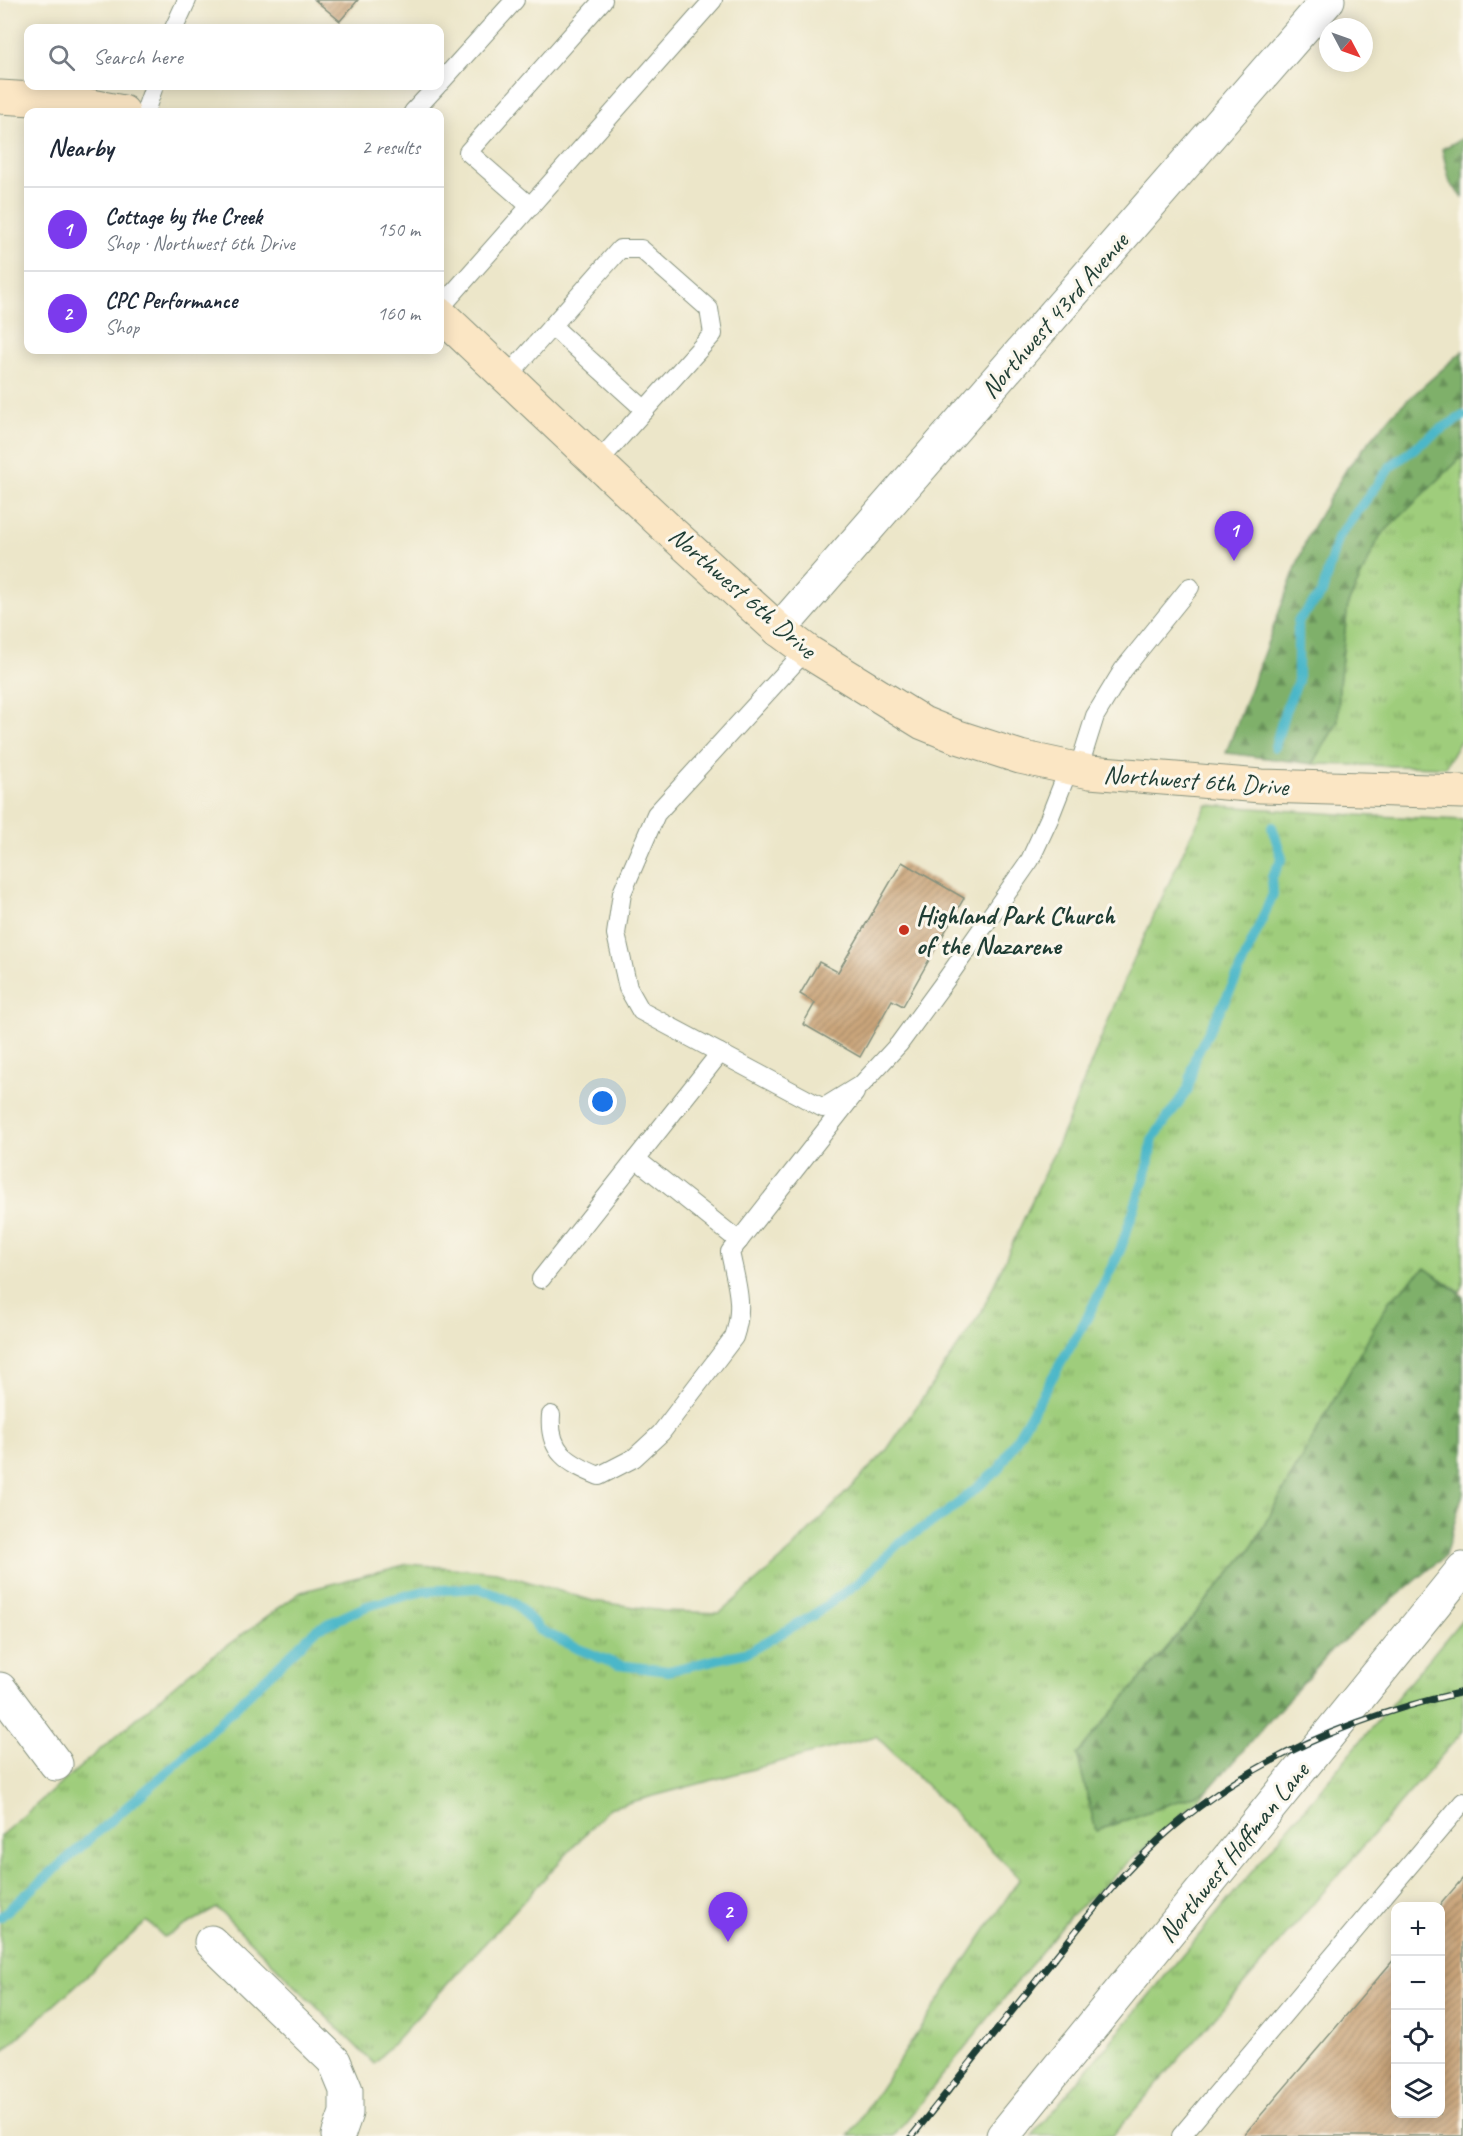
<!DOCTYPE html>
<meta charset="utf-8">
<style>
body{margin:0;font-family:Caveat,sans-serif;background:#f2f2f3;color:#1f2937}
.controls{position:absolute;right:18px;bottom:18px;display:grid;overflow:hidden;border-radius:12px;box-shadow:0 3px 15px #0003}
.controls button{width:54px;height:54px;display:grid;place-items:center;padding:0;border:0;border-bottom:2px solid #e0e1e3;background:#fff;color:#1f2937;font:30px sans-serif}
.compass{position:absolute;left:1319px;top:18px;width:54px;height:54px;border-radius:50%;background:#fff;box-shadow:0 3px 15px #0003;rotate:131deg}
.you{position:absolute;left:603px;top:1102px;width:21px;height:21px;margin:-15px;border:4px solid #fff;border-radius:50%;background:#1a73e8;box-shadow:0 0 0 9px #1a73e833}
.badge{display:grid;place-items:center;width:39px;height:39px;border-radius:50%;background:#7c3aed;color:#fff;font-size:20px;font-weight:700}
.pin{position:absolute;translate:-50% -50px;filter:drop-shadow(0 2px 3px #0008)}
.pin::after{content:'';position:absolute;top:32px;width:21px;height:18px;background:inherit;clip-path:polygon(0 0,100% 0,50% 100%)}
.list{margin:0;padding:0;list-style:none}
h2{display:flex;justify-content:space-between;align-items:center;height:78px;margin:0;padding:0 24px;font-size:26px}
h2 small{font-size:20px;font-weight:400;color:#747a83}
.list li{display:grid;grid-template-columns:39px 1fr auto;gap:18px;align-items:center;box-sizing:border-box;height:84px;padding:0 24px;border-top:2px solid #e0e1e3}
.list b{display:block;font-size:22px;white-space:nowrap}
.list p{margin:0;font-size:20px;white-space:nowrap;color:#747a83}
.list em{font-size:20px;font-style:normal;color:#747a83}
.icon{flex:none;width:33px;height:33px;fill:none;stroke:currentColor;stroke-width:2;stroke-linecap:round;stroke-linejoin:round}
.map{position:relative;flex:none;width:1463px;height:2136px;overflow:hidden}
.search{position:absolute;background:#fff;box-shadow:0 3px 15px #0003;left:24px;top:24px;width:420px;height:66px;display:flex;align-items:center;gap:15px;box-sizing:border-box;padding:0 21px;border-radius:12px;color:#747a83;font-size:22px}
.panel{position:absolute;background:#fff;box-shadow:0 3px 15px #0003;left:24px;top:108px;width:420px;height:246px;border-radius:12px}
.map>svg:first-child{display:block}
.grass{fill:url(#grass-tufts);stroke:#5f8558;stroke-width:1.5}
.forest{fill:url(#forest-firs);stroke:#4f7650;stroke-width:1.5}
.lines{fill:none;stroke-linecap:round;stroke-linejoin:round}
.stream{stroke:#4cb7c9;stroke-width:10}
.building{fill:url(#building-hatch)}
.lane-casing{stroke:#86927e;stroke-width:20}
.street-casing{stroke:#86927e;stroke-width:35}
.secondary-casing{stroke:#86927e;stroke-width:35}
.lane{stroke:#fff;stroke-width:18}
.street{stroke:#fff;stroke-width:33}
.secondary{stroke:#fbe6c4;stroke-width:33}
.rail-casing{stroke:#1f3d34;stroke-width:7}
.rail{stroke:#fbf7ec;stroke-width:4.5;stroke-dasharray:14;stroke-linecap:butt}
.poi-dot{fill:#c8321e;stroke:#fbf7ec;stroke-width:2}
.labels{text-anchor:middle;stroke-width:6;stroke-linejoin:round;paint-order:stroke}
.street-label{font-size:26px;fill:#1f3d34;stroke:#fbf7ec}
.poi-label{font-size:26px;font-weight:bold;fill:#1f3d34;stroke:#fbf7ec;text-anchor:start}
</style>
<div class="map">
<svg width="1463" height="2136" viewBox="0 0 1463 2136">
<defs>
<pattern id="grass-tufts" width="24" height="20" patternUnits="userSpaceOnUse" patternTransform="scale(1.5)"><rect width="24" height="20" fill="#9fcd7b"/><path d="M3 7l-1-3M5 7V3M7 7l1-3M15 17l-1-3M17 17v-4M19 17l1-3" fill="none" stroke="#81a866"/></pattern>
<pattern id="forest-firs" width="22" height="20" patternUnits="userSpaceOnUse" patternTransform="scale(1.5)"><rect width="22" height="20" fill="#7fb06b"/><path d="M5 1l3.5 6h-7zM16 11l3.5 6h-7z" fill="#679059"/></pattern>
<pattern id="building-hatch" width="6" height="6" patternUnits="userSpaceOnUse" patternTransform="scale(1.5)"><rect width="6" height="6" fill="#cba67b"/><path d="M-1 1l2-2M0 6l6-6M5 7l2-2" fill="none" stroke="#a48866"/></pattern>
</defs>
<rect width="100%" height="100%" fill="#fbf7ec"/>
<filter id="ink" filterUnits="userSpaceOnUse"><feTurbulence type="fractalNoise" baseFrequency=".0167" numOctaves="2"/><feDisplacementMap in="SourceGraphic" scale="12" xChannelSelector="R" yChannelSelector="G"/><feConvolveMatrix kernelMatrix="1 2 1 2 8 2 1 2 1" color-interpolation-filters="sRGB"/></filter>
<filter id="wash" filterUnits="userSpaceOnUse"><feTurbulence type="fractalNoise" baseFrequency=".008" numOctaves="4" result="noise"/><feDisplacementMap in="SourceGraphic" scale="24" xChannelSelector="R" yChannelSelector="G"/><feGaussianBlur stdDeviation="1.35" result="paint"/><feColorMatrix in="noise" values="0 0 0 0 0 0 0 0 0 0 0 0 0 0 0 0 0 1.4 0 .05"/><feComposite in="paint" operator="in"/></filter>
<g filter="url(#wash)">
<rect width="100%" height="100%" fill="#ece6c9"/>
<g class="grass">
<path d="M1463 456V736L1445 767 1313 764 1338 721 1339 685 1348 604 1380 536Z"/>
<path d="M1207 805 1353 815 1463 820V1286L1460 1292 1425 1268 1389 1301 1252 1547 1077 1754 1096 1831 1208 1790 1070 1916 894 2136H849L1020 1878 876 1736 609 1808 374 2064 217 1908 164 1937 147 1921 0 2054V1836L189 1673 301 1592 408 1564 496 1572 593 1601 663 1611 720 1613 782 1559 886 1451 981 1313 1068 1121 1124 981 1190 837Z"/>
<path d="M1463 1618V1731L1112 2136H1032Z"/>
</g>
<g class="forest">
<path d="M1463 138V197L1450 183 1442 149Z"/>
<path d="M1463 351V456L1380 536 1348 604 1339 685 1338 721 1313 764 1226 753 1308 535 1347 468 1394 412Z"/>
<path d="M1425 1268 1463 1296V1493L1445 1556 1331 1651 1208 1790 1096 1831 1077 1754 1252 1547 1389 1301Z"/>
</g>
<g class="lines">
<g class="stream">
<path d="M1275 747 1285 711 1298 681V621L1322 593 1337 539 1391 466 1435 433 1463 416"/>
<path d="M0 1917 175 1765 317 1629 367 1606 424 1591 479 1588 515 1603 540 1630 574 1647 618 1665 668 1671 748 1652 812 1616 859 1582 899 1543 948 1512 999 1469 1087 1318 1121 1248 1148 1167 1152 1140 1188 1089 1195 1058 1234 983 1273 894 1272 877 1282 858 1272 827"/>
</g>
</g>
<g id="blocks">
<g class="building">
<path d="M315 0H358L340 21Z"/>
<path d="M902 862 964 898 903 1006 892 1000 860 1057 803 1024 815 1003 800 994 819 962 838 972Z"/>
<path d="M1463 1878V2136H1243L1396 1957V2114H1440V1906H1439Z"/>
</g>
</g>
</g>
<g filter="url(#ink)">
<use href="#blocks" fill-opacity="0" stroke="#86927e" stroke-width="1.5"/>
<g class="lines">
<g class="lane-casing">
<g id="lane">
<path d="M174 28 187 0"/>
<path d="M440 83 515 0"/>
<path d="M145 112 154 86"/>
<path d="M413 112 437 86"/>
<path d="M531 207 468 152 603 0"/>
<path d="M440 308 713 0"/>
<path d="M552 326 645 410"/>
<path d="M507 377 620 249H641L709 309 713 334 598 462"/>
<path d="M806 650 656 814 622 893 616 934 628 988 641 1011 823 1108 862 1084 899 1044 948 977 1030 860 1049 819 1069 768"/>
<path d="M1078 770 1095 716 1123 670 1190 587"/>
<path d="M636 1159 739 1241"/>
<path d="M541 1279 720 1053"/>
<path d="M551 1415C548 1452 568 1463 599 1476L634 1458 661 1433 734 1337C745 1305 736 1283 730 1252L855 1093"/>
<path d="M1181 2136 1463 1802"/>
</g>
</g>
<g class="street-casing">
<g id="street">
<path d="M779 630 1328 0"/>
<path d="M0 1689 56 1764"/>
<path d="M211 1942 334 2061 346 2090V2113L338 2136"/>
<path d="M1003 2136 1463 1569"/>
</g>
</g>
<g class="secondary-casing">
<g id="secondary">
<path d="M0 97 65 101 123 112"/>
<path d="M440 314 671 532 779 630 810 653 923 723 955 736 1020 757 1090 772 1261 786 1463 792"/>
</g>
</g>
<use href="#lane" class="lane"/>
<use href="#street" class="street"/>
<use href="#secondary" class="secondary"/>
<g class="rail-casing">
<path id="rail" d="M912 2136C957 2079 1003 2022 1049 1965 1080 1926 1110 1887 1146 1852 1233 1767 1346 1718 1463 1692"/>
</g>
<use href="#rail" class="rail"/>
</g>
</g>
<circle class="poi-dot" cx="904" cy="930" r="6"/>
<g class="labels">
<g class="street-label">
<text transform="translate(1054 315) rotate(-49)" y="9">Northwest 43rd Avenue</text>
<text transform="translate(743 592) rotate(41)" y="9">Northwest 6th Drive</text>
<text transform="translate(1196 780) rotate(4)" y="9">Northwest 6th Drive</text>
<text transform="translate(1233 1852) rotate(-51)" y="9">Northwest Hoffman Lane</text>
</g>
<g class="poi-label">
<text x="916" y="924">Highland Park Church<tspan x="916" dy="30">of the Nazarene</tspan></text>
</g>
</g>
</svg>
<div class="controls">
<button>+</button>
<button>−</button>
<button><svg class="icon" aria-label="locate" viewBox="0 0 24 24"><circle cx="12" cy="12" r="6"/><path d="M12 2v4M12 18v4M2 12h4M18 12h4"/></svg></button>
<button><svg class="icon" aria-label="layers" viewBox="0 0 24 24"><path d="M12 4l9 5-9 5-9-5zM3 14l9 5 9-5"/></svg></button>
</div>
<svg class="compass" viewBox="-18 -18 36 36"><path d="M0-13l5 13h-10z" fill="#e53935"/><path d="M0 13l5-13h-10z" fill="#747a83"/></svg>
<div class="you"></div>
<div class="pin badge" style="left:1234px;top:561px">1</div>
<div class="pin badge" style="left:728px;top:1942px">2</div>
<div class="search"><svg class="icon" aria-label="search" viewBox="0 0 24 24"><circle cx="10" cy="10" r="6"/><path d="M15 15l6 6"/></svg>Search here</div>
<section class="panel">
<h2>Nearby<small>2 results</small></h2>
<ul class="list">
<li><span class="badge">1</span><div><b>Cottage by the Creek</b><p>Shop · Northwest 6th Drive</p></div><em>150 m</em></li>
<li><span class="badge">2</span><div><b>CPC Performance</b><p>Shop</p></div><em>160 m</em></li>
</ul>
</section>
</div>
